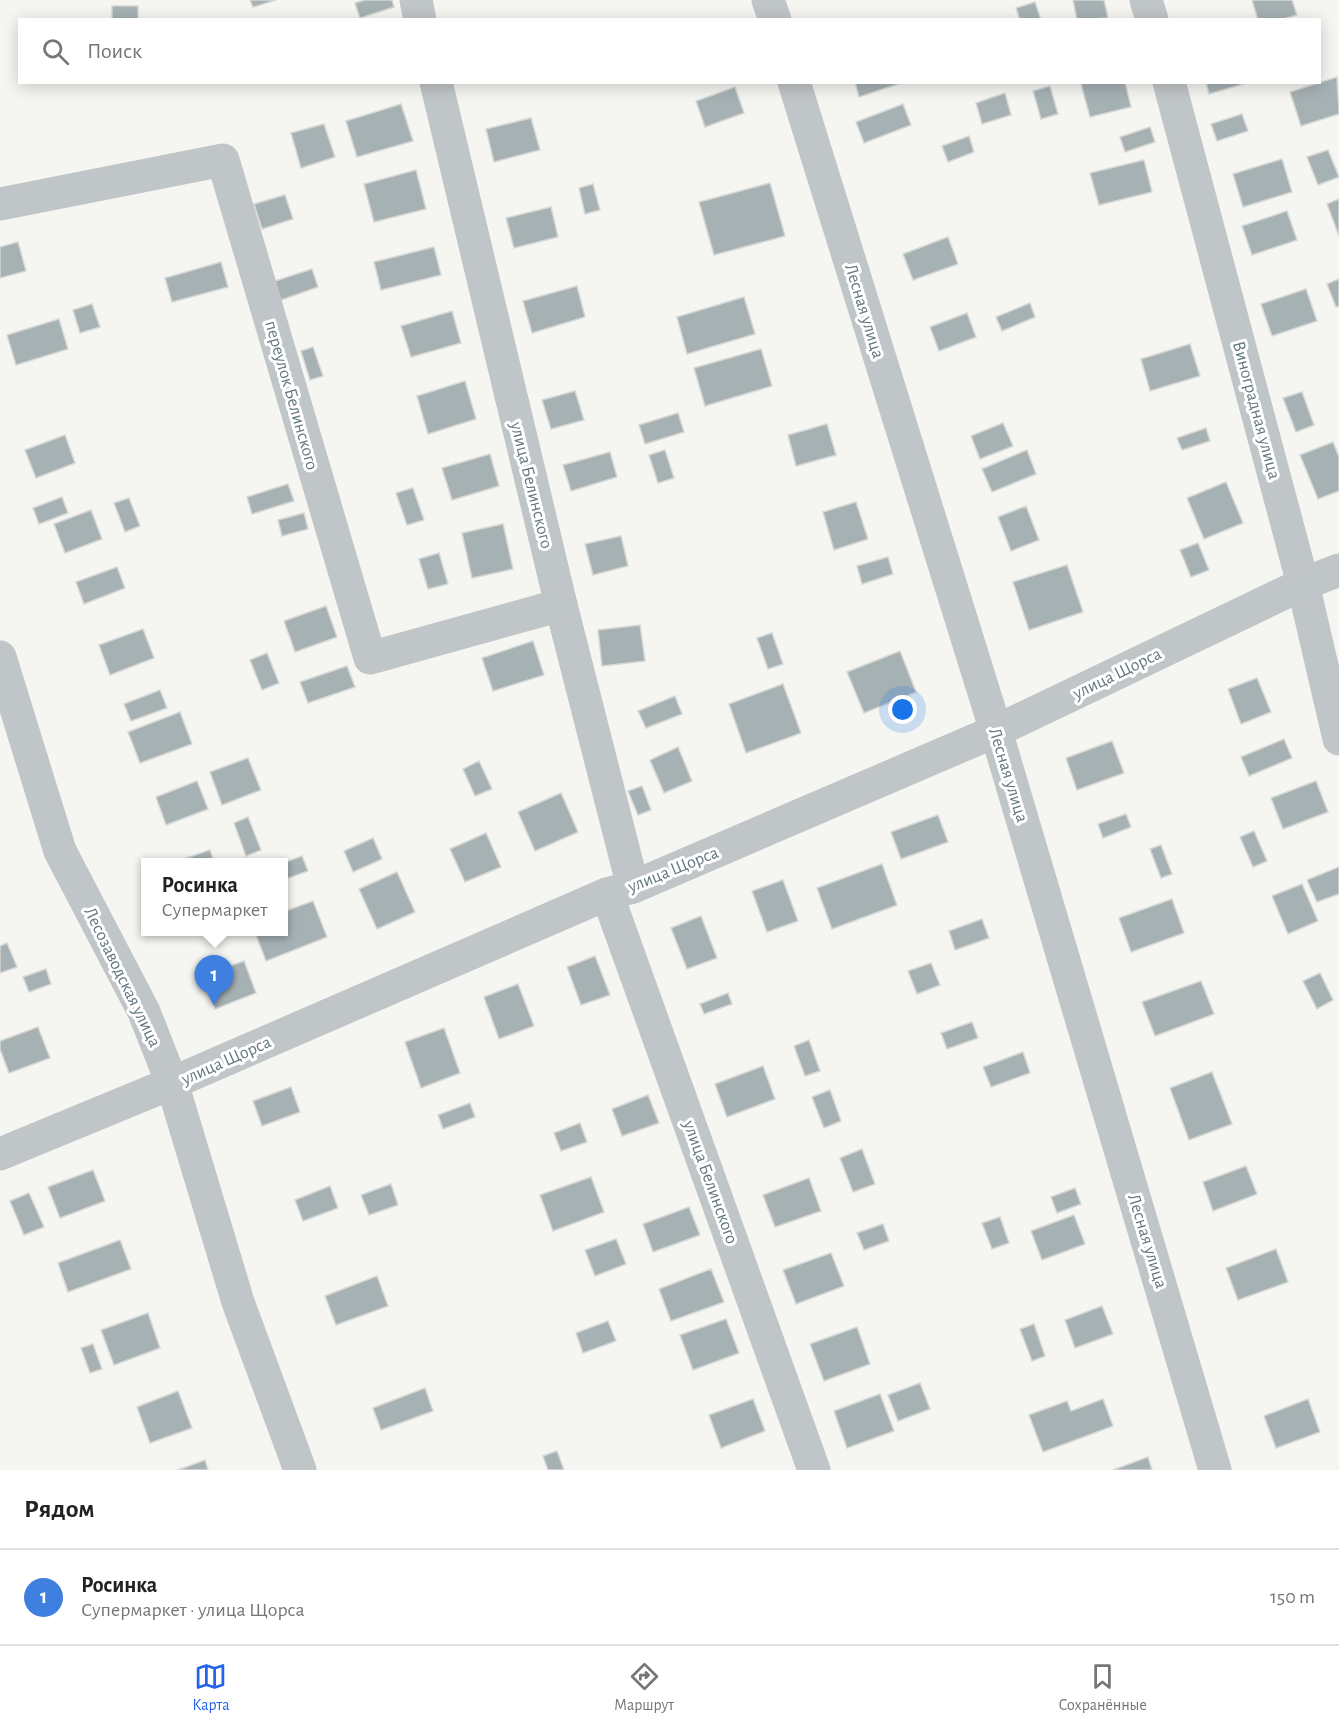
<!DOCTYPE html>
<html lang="ru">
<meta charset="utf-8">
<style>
body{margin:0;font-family:"Alegreya Sans",sans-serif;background:#f6f6f6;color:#222}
.you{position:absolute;left:903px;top:710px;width:21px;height:21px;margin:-15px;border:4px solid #fff;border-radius:50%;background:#1a73e8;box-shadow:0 0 0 9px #1a73e833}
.badge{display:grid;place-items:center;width:39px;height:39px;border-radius:50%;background:#2563eb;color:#fff;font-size:20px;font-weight:700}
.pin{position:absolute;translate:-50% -50px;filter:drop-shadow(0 2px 3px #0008)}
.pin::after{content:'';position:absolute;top:32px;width:21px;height:18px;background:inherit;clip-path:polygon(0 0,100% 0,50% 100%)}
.popup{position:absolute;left:141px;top:858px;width:147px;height:78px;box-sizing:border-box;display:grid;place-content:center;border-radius:0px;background:#fff;filter:drop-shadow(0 2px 4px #0005);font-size:20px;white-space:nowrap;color:#767676}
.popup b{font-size:22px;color:#222}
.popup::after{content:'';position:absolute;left:50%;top:100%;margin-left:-12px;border:12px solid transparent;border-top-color:#fff}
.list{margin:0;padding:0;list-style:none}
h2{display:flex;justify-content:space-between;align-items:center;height:78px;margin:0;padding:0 24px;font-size:26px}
h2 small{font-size:20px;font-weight:400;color:#767676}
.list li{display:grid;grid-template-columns:39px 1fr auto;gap:18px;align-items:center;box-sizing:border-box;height:96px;padding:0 24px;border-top:2px solid #e0e0e0}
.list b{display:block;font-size:22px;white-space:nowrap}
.list p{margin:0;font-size:20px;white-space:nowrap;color:#767676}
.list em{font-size:20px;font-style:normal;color:#767676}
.icon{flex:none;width:33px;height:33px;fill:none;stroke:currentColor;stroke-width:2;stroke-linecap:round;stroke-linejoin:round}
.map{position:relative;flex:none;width:1339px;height:1470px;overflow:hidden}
.search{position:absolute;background:#fff;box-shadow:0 3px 15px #0003;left:18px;right:18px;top:18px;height:66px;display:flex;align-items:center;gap:15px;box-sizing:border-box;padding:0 21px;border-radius:0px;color:#767676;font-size:22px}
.sheet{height:174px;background:#fff}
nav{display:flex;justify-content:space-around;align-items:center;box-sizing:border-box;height:84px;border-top:2px solid #e0e0e0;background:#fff;font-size:16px;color:#767676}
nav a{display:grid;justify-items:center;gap:3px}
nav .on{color:#2563eb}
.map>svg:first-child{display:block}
.building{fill:#a6b1b4;stroke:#d6d6d4;stroke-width:1.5}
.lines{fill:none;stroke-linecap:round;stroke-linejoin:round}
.street{stroke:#c0c5c7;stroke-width:33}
.labels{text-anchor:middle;stroke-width:6;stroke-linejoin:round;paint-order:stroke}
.street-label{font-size:18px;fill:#637883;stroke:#fff}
</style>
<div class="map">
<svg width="1339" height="1470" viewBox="0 0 1339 1470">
<rect width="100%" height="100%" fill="#f5f5f1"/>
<g class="building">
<path d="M250 0H276L253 7Z"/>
<path d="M365 0H392L394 7 360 18 355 3Z"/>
<path d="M1073 0H1104L1108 18 1077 20Z"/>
<path d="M1252 0H1292L1297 15 1280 20H1258Z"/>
<path d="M1035 2 1041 20H1020L1016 8Z"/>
<rect x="112" y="6" width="26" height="14"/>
<path d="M1337 77 1339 114 1301 126 1290 92Z"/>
<path d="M855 82H904L859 97Z"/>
<path d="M1088 82H1125L1131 107 1090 117 1081 84Z"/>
<path d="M1206 82H1250L1209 94Z"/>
<path d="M1050 86 1058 114 1041 119 1033 91Z"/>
<path d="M735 87 744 113 705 127 696 101Z"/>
<path d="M1005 93 1011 115 982 124 976 103Z"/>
<path d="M401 104 413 141 357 157 346 121Z"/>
<path d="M903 104 911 125 864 143 856 122Z"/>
<path d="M1242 114 1248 131 1217 141 1211 124Z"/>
<path d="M531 118 540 150 494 162 486 129Z"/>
<path d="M324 124 335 157 301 168 291 133Z"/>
<path d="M1150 127 1155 142 1125 152 1120 137Z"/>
<path d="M969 136 974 152 948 162 942 146Z"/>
<path d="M1328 150 1339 177 1318 185 1307 157Z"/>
<path d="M1282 159 1292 192 1243 207 1233 174Z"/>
<path d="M1144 160 1152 192 1099 205 1090 173Z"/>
<path d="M416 170 426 209 374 222 364 184Z"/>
<path d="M770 183 785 236 714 255 699 202Z"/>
<path d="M593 184 600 210 585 214 579 188Z"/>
<path d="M285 195 293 219 262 229 254 204Z"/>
<path d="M1339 199V236L1327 204Z"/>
<path d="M551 207 558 237 514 248 506 218Z"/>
<path d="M1287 211 1297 240 1252 255 1242 226Z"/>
<path d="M948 237 958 264 913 280 903 254Z"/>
<path d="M18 242 26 271 0 278V247Z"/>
<path d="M434 247 441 275 381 290 374 262Z"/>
<path d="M221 262 228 287 172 302 165 278Z"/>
<path d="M312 269 318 287 281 300 275 281Z"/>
<path d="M1339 279V306L1336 307 1327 284Z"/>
<path d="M577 286 585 317 532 333 523 301Z"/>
<path d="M1306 289 1317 321 1272 336 1261 304Z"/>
<path d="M744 297 755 334 687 354 677 317Z"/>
<path d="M1030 303 1035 317 1002 331 996 317Z"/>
<path d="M92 304 100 327 80 333 73 310Z"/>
<path d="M452 311 461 343 411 357 401 326Z"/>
<path d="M967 313 976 337 939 351 930 327Z"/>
<path d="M59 319 68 349 16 365 7 335Z"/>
<path d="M1190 344 1200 376 1150 391 1141 359Z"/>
<path d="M313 347 323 376 310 380 301 351Z"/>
<path d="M761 349 772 386 705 406 694 368Z"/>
<path d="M465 381 476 419 428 434 417 396Z"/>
<path d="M575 391 584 420 551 429 542 400Z"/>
<path d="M1302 392 1314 425 1296 432 1283 398Z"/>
<path d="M678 413 684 432 645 444 639 425Z"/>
<path d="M1003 423 1013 446 980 459 971 436Z"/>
<path d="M827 424 836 455 796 466 788 435Z"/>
<path d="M1206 428 1210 441 1182 450 1177 438Z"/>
<path d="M65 435 75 463 36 478 25 450Z"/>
<path d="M1333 442 1339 457V491L1318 499 1300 455Z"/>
<path d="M665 450 674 478 658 483 649 455Z"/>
<path d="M1027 450 1036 474 992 492 982 469Z"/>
<path d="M610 452 617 477 571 491 563 465Z"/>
<path d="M490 454 499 486 452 500 442 468Z"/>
<path d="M1226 482 1243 523 1204 539 1187 498Z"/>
<path d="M288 484 294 501 252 514 247 497Z"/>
<path d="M413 488 424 520 407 525 396 493Z"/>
<path d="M62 497 68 513 39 524 33 508Z"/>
<path d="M129 498 140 526 125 532 114 503Z"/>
<path d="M856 502 868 539 834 550 823 512Z"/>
<path d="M1026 506 1039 540 1011 551 998 517Z"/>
<path d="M91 510 102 539 65 553 54 524Z"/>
<path d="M304 513 308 529 282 536 278 520Z"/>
<path d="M503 524 513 569 472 578 462 533Z"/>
<path d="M621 536 628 566 593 575 585 544Z"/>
<path d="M1198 543 1209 570 1191 577 1180 550Z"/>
<path d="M439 553 448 584 428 589 419 559Z"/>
<path d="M888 557 893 574 862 584 857 566Z"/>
<path d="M1067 565 1083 612 1029 630 1013 582Z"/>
<path d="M117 567 125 588 84 604 76 582Z"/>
<path d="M326 606 337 637 295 652 284 621Z"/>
<path d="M640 625 645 661 602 666 598 630Z"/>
<path d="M143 629 154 658 110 675 99 645Z"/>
<path d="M772 633 783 664 768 669 757 638Z"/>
<path d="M533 641 544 675 493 691 482 658Z"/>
<path d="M900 651 916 692 864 713 847 672Z"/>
<path d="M267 653 279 683 262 690 250 660Z"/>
<path d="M347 666 355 687 308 703 300 682Z"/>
<path d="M1257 678 1271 712 1241 724 1228 689Z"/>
<path d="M783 684 801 733 746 753 729 704Z"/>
<path d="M160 690 167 708 131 721 124 704Z"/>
<path d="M675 696 682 714 646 728 638 711Z"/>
<path d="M180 712 192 744 140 763 128 732Z"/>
<path d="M1284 739 1292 758 1249 776 1241 757Z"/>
<path d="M1112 741 1124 773 1077 790 1066 758Z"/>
<path d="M678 747 692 781 664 793 650 760Z"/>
<path d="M248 758 261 790 222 805 210 772Z"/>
<path d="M479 761 492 789 475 796 463 769Z"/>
<path d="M197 781 208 809 166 825 156 797Z"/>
<path d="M1316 781 1328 812 1283 829 1271 798Z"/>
<path d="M642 786 651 810 638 815 628 791Z"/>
<path d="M561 793 578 832 535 851 518 812Z"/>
<path d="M1126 814 1131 827 1103 838 1098 824Z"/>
<path d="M938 815 948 842 901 859 891 832Z"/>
<path d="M248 817 261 850 246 856 234 823Z"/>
<path d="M1254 831 1267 861 1253 867 1240 837Z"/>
<path d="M486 833 501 867 465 882 450 849Z"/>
<path d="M373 838 382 859 353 872 344 851Z"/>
<path d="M1161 845 1172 874 1161 878 1150 849Z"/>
<path d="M210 850 214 862H175Z"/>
<path d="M302 856 308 871 283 880V863Z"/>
<path d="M882 864 897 905 832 929 817 888Z"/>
<path d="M1339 867V894L1317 902 1307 880Z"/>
<path d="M397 872 415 912 377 929 359 889Z"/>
<path d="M783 880 798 921 767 932 752 891Z"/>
<path d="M1302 884 1318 921 1288 934 1272 896Z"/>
<path d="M1172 899 1184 933 1131 952 1119 918Z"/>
<path d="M313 901 327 937 266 961 255 932H283V912Z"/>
<path d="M701 916 717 958 687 969 671 928Z"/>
<path d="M982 919 989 938 955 950 949 931Z"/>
<path d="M7 943 17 967 0 973V946Z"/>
<path d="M595 956 610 995 581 1005 567 967Z"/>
<path d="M244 961 256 993 215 1009 202 976Z"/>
<path d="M931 963 940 985 917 994 908 971Z"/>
<path d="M46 969 51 984 29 992 23 977Z"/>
<path d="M1320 973 1333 1000 1317 1009 1303 981Z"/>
<path d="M1201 981 1214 1014 1155 1036 1142 1002Z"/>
<path d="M518 984 534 1026 499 1039 484 997Z"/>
<path d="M728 993 732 1004 704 1014 700 1004Z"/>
<path d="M972 1022 978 1038 947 1049 941 1033Z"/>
<path d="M38 1027 50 1058 9 1073 0 1049V1041Z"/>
<path d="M444 1028 460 1073 421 1088 405 1042Z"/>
<path d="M809 1040 820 1071 805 1076 794 1046Z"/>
<path d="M1023 1052 1030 1073 991 1087 983 1067Z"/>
<path d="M763 1066 775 1099 727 1117 715 1084Z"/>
<path d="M1212 1072 1232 1124 1189 1140 1170 1088Z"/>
<path d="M291 1087 300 1112 262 1126 253 1101Z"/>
<path d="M830 1090 841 1121 824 1128 812 1097Z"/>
<path d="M648 1095 659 1123 622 1136 612 1109Z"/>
<path d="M470 1103 475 1117 443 1129 438 1115Z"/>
<path d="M580 1123 587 1142 561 1151 554 1133Z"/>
<path d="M862 1149 875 1184 853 1192 840 1158Z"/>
<path d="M1246 1166 1257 1194 1213 1211 1203 1182Z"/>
<path d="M93 1170 105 1201 60 1218 48 1187Z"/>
<path d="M591 1177 604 1212 553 1231 540 1195Z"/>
<path d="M809 1178 821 1211 775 1227 763 1195Z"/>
<path d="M391 1184 398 1205 369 1215 361 1195Z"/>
<path d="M330 1186 338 1208 303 1221 295 1200Z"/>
<path d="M1075 1188 1081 1204 1057 1213 1051 1197Z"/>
<path d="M29 1193 44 1227 24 1235 10 1201Z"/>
<path d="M689 1207 700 1235 653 1252 643 1224Z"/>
<path d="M1074 1215 1085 1244 1042 1260 1031 1231Z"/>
<path d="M1000 1217 1009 1243 992 1249 982 1223Z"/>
<path d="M883 1224 889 1241 864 1250 857 1233Z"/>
<path d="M616 1239 626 1264 595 1276 585 1250Z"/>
<path d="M120 1240 131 1269 68 1292 58 1263Z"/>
<path d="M1276 1249 1288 1282 1238 1300 1226 1268Z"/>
<path d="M831 1253 844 1286 796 1304 783 1270Z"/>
<path d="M711 1269 724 1302 671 1321 659 1289Z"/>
<path d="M377 1276 388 1306 336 1325 325 1296Z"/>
<path d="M1102 1306 1113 1334 1075 1348 1065 1320Z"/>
<path d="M148 1313 160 1348 114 1365 101 1330Z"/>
<path d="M726 1319 739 1353 693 1370 680 1335Z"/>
<path d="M608 1321 616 1341 583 1353 576 1333Z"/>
<path d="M1034 1324 1045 1356 1032 1361 1020 1329Z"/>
<path d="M857 1327 870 1364 824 1381 810 1344Z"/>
<path d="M93 1344 102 1369 90 1373 81 1348Z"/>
<path d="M920 1383 930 1409 898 1421 888 1395Z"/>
<path d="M425 1388 433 1411 381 1430 373 1408Z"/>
<path d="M178 1391 192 1428 150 1443 137 1407Z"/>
<path d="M880 1394 894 1431 847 1448 834 1411Z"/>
<path d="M753 1399 765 1431 721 1448 709 1415Z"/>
<path d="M1103 1399 1113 1426 1043 1452 1029 1415 1067 1401 1071 1411Z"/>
<path d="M1308 1399 1320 1432 1276 1448 1264 1416Z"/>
<path d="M557 1451 564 1470H548L543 1456Z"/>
<path d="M1148 1457 1152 1470H1113Z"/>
<path d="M205 1460 208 1470H178Z"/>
</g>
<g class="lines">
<g class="street">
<path d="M416 0 420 20"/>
<path d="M768 0 775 20"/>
<path d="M1146 0 1152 20"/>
<path d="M436 82 561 605 633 887"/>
<path d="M794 82 996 731 1215 1470"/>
<path d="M1169 82 1303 584 1339 739"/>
<path d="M0 204 223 160 370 658 561 605"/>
<path d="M0 657 60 851 144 1012 172 1083 238 1302 300 1470"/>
<path d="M607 894 814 1470"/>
<path d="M0 1154 172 1083 607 894 633 887 996 731 1303 584 1339 570"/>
</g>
</g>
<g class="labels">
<g class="street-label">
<text transform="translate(865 311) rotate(73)" y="6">Лесная улица</text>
<text transform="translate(292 395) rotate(74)" y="6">переулок Белинского</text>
<text transform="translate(1257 410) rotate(75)" y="6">Виноградная улица</text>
<text transform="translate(532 485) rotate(76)" y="6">улица Белинского</text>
<text transform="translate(1117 673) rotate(-26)" y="6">улица Щорса</text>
<text transform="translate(1009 775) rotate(73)" y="6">Лесная улица</text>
<text transform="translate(673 869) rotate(-22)" y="6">улица Щорса</text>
<text transform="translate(123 977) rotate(64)" y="6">Лесозаводская улица</text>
<text transform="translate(226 1060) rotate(-24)" y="6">улица Щорса</text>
<text transform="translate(711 1182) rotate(70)" y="6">улица Белинского</text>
<text transform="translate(1148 1241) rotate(73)" y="6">Лесная улица</text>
</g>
</g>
</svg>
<div class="you"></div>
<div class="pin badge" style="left:214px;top:1005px;background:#3f7fe0">1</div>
<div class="popup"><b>Росинка</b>Супермаркет</div>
<div class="search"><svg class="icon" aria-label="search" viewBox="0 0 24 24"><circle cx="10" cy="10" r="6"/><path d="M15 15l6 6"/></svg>Поиск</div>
</div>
<section class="sheet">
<h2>Рядом<small></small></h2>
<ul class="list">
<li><span class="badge" style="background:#3f7fe0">1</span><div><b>Росинка</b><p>Супермаркет · улица Щорса</p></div><em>150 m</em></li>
</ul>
</section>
<nav>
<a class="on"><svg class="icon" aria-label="map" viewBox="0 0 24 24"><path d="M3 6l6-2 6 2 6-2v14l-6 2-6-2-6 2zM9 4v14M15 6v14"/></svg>Карта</a>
<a><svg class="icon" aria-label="directions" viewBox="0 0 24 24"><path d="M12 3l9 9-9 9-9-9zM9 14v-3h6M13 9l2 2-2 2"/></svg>Маршрут</a>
<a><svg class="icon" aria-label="saved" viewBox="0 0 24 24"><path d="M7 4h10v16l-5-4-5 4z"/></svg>Сохранённые</a>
</nav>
